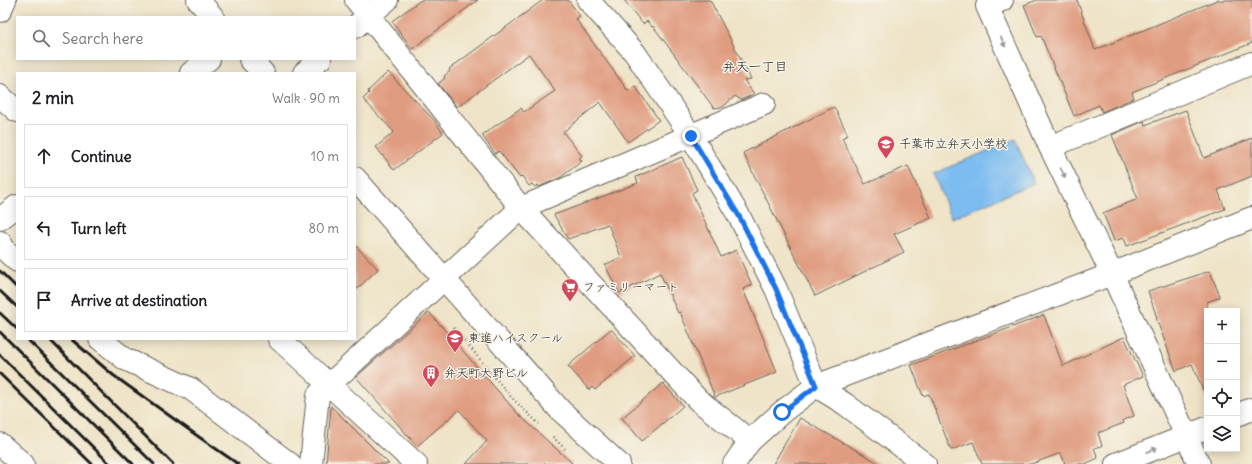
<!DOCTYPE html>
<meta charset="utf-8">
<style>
body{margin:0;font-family:Delius,"Klee One",sans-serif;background:#f2f2f2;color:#202124}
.controls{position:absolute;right:12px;bottom:12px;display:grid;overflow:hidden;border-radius:0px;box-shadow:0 2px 10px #0003}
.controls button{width:36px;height:36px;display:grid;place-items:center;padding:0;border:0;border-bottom:1px solid #e0e0e0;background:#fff;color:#202124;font:20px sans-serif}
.stop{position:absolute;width:12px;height:12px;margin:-9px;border:3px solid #1a73e8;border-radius:50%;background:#fff}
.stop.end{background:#1a73e8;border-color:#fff;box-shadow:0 1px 4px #0008}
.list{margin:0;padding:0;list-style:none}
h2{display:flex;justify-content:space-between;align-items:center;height:52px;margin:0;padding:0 16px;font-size:17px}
h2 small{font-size:13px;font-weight:400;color:#757577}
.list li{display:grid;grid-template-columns:26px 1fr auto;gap:12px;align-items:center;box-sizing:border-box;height:64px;margin:0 8px 8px;padding:0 8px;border:1px solid #e0e0e0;border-radius:0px}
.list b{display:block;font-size:15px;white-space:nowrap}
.list em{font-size:13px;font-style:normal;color:#757577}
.icon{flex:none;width:22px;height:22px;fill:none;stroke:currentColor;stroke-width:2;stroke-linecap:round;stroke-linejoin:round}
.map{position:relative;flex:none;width:1252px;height:464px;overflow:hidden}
.search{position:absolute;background:#fff;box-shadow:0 2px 10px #0003;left:16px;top:16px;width:340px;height:44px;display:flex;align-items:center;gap:10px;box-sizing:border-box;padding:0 14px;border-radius:0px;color:#757577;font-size:15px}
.panel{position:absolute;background:#fff;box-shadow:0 2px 10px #0003;left:16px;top:72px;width:340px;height:268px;border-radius:0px}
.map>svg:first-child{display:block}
.water{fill:#7bbcf0;stroke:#4c6c86}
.building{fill:#e09c80}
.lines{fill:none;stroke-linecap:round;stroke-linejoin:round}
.minor-casing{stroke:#666258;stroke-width:24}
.path{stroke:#666258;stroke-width:2.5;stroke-dasharray:1 3;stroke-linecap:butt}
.minor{stroke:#fff;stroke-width:22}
.rail{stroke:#1c1c1c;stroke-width:3}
.oneway{fill:#999}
.route{stroke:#1a73e8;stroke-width:5}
.labels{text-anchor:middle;stroke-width:3;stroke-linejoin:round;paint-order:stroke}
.poi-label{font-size:12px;fill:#1c1c1c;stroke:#f7f3e8;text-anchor:start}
.neighbourhood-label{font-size:13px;fill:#1c1c1c;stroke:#f7f3e8}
</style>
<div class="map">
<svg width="1252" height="464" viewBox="0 0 1252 464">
<rect width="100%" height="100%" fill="#f7f3e8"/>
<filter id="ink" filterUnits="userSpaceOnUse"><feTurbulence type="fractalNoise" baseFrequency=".025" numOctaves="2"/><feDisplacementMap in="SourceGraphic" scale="8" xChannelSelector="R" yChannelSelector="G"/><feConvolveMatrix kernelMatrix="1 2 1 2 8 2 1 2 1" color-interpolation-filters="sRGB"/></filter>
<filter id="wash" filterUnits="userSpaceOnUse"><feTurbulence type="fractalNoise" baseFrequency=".012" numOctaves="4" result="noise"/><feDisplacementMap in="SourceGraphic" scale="16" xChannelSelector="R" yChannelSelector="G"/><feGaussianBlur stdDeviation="0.9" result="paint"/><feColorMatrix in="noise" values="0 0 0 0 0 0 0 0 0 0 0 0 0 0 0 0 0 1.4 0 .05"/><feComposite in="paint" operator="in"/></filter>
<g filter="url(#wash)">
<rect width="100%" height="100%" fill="#efe4c8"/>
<path class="water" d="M1015 139 1034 183 952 218 933 174Z"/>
<g id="blocks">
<g class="building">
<path d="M421 0H478L412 49 392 21Z"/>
<path d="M543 0H568L580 16 576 19 628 91 635 86 659 120 628 142 600 102 563 132 582 156 579 158 582 161 561 177 539 187 538 185 535 187 532 184 529 186 522 176 520 178 499 151 495 154 482 135 521 108 524 112 555 91 529 54 457 107 438 84 445 78 444 76 450 71 449 69Z"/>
<path d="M624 0H710L751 79 744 80 754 94 741 100 735 96 723 107 714 108 653 26 652 27 647 21 643 24Z"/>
<path d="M1037 0H1077L1095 50 1217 0H1252V43L1132 92 1134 98 1102 112 1099 105 1074 116 1041 36 1037 37 1024 5Z"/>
<path d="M388 72 434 120 443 133 394 170 376 147 394 132 363 99 369 93 368 91Z"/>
<path d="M834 107 848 135 842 138 865 184 908 166 931 218 894 234 904 252 815 296 743 153Z"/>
<path d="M1186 110 1204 158 1252 138V176L1218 190 1225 209 1127 246 1124 238 1114 241 1103 213 1138 199 1112 135 1144 121 1145 125Z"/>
<path d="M682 157 697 190 692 193 721 257 736 250 752 285 743 289 777 372 715 397 680 312 678 313 660 273 619 293 605 265 621 257 608 224 568 239 554 215 638 183 636 177Z"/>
<path d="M355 245 378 269 355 291Z"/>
<path d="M1210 271 1220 297 1207 302V399L1192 364 1176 371 1156 318H1157L1148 291Z"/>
<path d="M429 312 518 414 573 464H466L487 441 459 410 417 446 356 377Z"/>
<path d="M1044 315 1063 366 1124 337 1143 376 1123 385 1134 416 1123 420 1124 423 1098 433 1102 446 1094 448 1098 458 1085 464H1065L1061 453 1031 464H982L973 442 951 450 929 394 923 396 911 365Z"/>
<path d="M611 329 635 356 595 390 592 387 589 390 568 366Z"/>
<path d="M663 383 683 406 642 441 622 418Z"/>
<path d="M331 406 389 464H326Z"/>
<path d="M800 418 880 464H773Z"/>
</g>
</g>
</g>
<g filter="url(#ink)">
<use href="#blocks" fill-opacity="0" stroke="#666258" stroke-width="1"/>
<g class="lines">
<g class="minor-casing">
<g id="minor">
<path d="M198 0 213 17"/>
<path d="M356 0 521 208 698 400 750 441"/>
<path d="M588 0 635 53 691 136 739 216 776 289 816 386 845 404 925 464"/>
<path d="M1002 0 987 6 1050 147 1112 274 1199 464"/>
<path d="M0 11 5 0"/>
<path d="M355 27 387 0"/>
<path d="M250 59 263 73"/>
<path d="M191 73 209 59"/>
<path d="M304 73 320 59"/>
<path d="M0 96 17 111"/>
<path d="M1050 147 1252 63"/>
<path d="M355 178 560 410 619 464"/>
<path d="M0 219 17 206"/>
<path d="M0 242 5 250 17 261"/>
<path d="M100 339 125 359 191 389 290 464"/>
<path d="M279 339 416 464"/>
<path d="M1237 415 1252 409"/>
<path d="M0 444 23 464"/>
<path d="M311 464 318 395 521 208 764 104"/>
<path d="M734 464 750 441 782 412 816 386 1112 274 1252 218"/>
<path d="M1116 464 1207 428"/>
</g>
</g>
<g class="path">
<path d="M454 328 511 397 539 424"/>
<path d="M553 437 565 449"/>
</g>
<use href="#minor" class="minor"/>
<g class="rail">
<path d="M0 271 17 288"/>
<path d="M0 291 17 307"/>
<path d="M0 313 17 329"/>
<path d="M0 332 133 464"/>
<path d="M27 339 154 464"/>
<path d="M49 339 173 464"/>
<path d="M71 339 113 375 199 437 238 464"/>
<path d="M0 355 110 464"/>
<path d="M0 374 92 464"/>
</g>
</g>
<defs><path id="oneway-solid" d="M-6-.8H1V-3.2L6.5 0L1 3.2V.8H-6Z"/></defs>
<g class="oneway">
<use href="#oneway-solid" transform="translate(1003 42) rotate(66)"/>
<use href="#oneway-solid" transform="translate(1063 173) rotate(64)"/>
<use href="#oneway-solid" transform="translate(1152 450) rotate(-22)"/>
</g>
</g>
<g class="lines" filter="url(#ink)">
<path class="route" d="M691 136 739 216 776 289 816 386 782 412"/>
</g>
<defs>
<g id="school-pin" transform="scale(0.9)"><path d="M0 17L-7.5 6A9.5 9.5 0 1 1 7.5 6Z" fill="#d1495b" stroke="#f7f3e8"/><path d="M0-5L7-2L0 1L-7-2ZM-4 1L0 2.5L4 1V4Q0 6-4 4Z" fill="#fff"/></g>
<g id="supermarket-pin" transform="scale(0.9)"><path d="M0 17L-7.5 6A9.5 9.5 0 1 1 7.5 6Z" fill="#d1495b" stroke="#f7f3e8"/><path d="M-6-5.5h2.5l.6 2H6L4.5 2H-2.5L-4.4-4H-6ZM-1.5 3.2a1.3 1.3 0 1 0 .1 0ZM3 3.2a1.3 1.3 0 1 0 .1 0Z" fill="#fff"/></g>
<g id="building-pin" transform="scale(0.9)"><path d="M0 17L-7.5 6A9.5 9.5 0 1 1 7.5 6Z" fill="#d1495b" stroke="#f7f3e8"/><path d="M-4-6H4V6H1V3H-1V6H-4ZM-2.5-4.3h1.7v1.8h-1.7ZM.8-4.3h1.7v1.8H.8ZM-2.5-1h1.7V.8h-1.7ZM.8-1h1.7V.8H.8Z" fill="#fff"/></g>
</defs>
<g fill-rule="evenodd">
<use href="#school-pin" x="886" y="144"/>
<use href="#supermarket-pin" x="570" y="287"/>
<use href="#school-pin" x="455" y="338"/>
<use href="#building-pin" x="431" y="373"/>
</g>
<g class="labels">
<g class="poi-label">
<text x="899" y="148">千葉市立弁天小学校</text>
<text x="583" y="291">ファミリーマート</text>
<text x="468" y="342">東進ハイスクール</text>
<text x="444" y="377">弁天町大野ビル</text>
</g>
<g class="neighbourhood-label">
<text x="755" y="71">弁天一丁目</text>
</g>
</g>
</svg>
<div class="controls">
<button>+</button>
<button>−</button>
<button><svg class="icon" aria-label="locate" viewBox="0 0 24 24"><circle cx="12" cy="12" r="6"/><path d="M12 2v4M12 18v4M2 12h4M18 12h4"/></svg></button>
<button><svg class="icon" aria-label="layers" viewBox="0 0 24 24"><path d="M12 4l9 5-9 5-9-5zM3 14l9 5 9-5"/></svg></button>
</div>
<div class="stop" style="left:782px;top:412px"></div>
<div class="stop end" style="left:691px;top:136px"></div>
<div class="search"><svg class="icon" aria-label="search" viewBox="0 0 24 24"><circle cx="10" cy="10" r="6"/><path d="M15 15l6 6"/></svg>Search here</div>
<section class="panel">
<h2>2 min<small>Walk · 90 m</small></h2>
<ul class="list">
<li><svg class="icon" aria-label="ahead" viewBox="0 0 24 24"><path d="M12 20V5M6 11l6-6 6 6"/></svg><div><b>Continue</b></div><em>10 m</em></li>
<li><svg class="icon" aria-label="left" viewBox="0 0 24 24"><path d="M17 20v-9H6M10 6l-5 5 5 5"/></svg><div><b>Turn left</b></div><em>80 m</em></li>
<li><svg class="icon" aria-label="arrive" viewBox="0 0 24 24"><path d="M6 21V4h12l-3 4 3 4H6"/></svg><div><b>Arrive at destination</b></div></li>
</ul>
</section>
</div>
